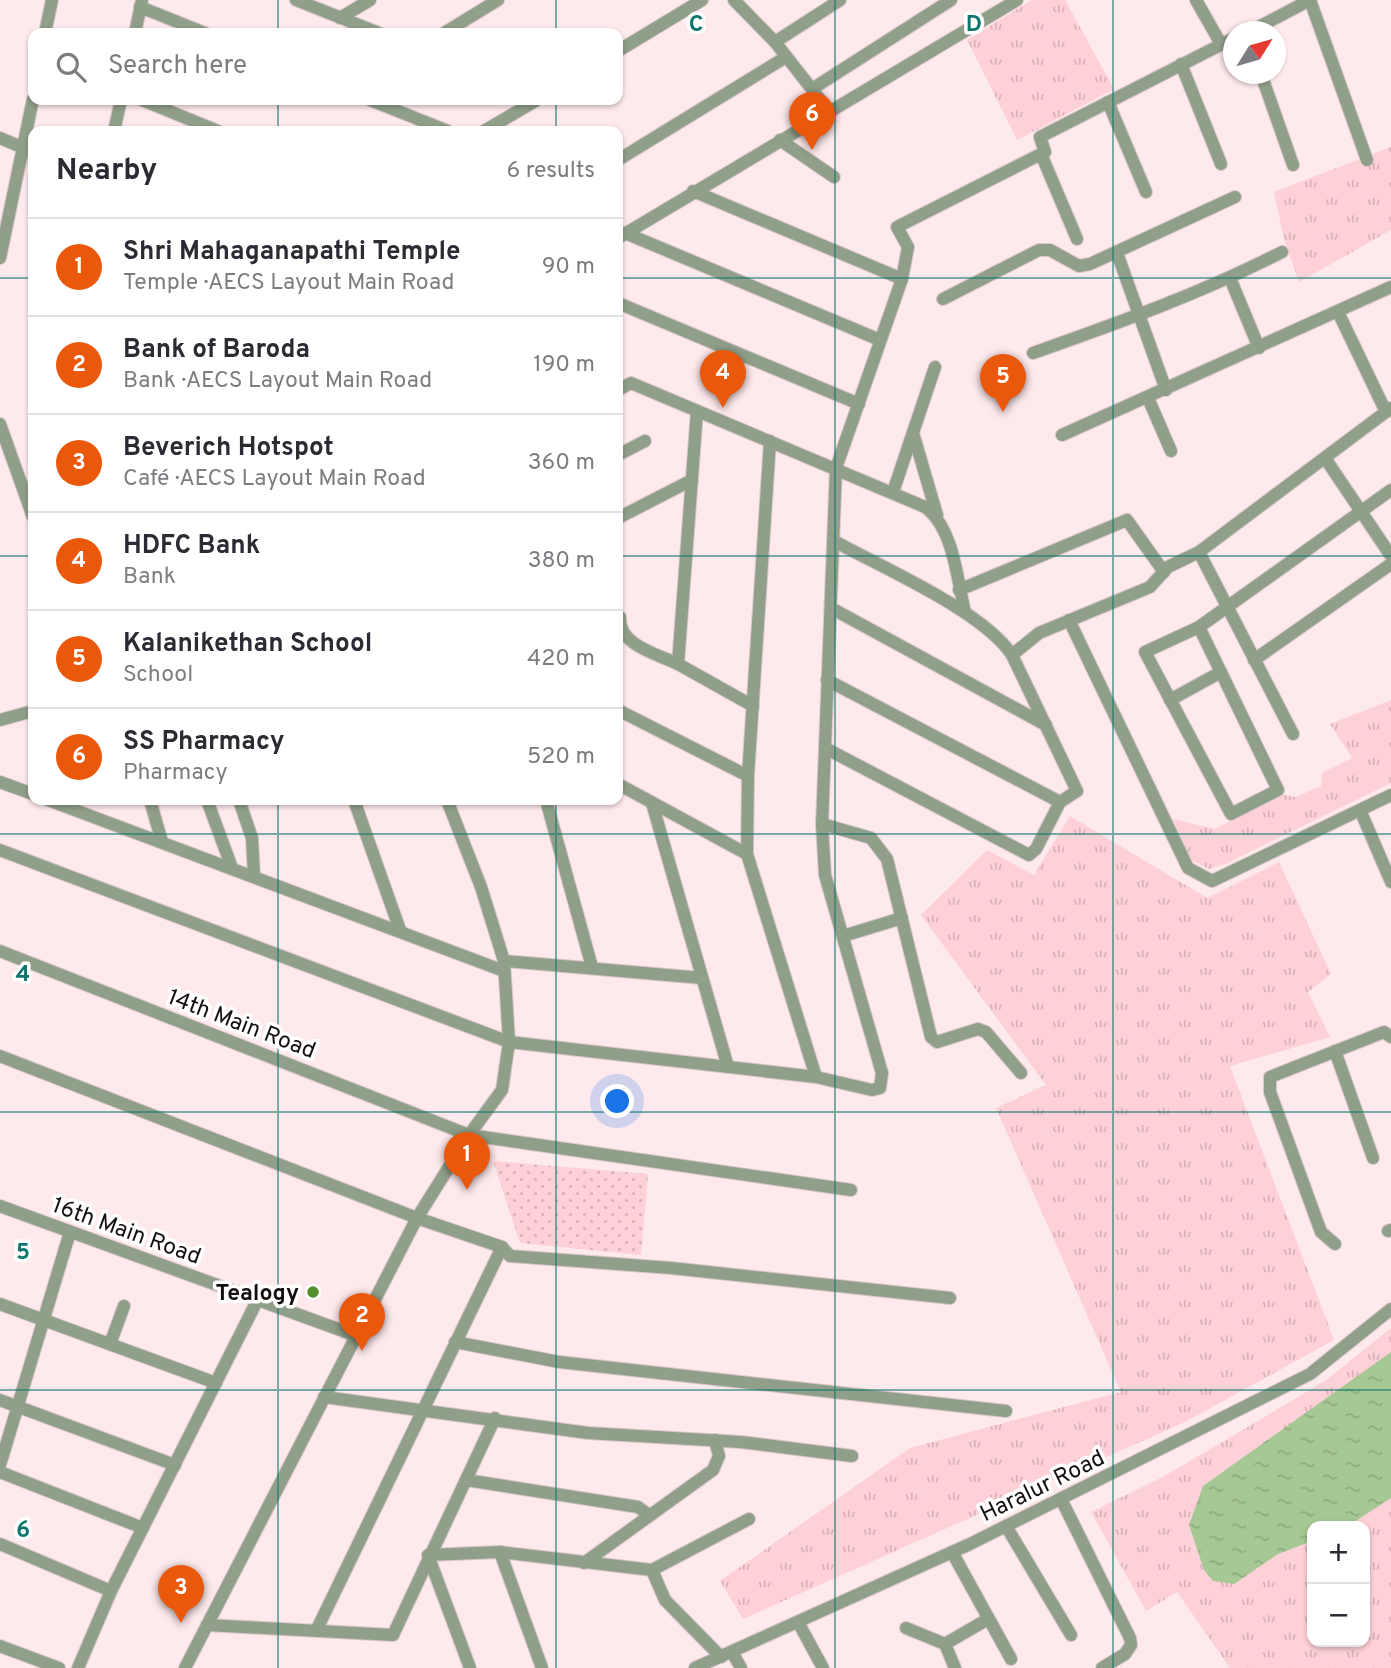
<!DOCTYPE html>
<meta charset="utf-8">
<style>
body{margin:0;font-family:Overpass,sans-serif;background:#f2f2f3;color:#2b2b33}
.controls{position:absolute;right:21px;bottom:21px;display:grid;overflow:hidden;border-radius:14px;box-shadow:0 2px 5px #0004}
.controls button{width:63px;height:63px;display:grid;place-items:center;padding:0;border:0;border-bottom:2px solid #e1e1e2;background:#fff;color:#2b2b33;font:35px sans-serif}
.compass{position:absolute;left:1223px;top:21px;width:63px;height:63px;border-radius:50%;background:#fff;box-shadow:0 2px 5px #0004;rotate:53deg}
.you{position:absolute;left:618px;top:1102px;width:24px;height:24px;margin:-18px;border:5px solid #fff;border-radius:50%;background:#1a73e8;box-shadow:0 0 0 10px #1a73e833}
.badge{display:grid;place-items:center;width:46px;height:46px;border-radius:50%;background:#ea580c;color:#fff;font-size:23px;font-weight:700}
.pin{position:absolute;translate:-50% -58px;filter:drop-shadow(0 2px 4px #0008)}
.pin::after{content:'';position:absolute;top:37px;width:24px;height:21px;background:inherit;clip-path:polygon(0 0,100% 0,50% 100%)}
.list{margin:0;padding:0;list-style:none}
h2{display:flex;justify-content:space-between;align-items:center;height:91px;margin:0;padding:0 28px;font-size:30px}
h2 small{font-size:23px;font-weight:400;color:#7c7c81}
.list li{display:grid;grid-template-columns:46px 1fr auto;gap:21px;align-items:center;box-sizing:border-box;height:98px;padding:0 28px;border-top:2px solid #e1e1e2}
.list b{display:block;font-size:26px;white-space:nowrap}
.list p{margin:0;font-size:23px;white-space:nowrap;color:#7c7c81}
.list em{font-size:23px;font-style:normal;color:#7c7c81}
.icon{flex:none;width:38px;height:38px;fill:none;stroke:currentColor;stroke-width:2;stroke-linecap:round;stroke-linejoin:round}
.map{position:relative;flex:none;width:1391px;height:1668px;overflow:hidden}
.search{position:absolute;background:#fff;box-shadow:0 2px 5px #0004;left:28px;top:28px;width:595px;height:77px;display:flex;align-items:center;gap:18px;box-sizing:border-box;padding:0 24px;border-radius:14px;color:#7c7c81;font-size:26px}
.panel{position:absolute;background:#fff;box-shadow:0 2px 5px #0004;left:28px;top:126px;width:595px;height:679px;border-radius:14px}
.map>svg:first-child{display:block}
.grass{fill:url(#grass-tufts);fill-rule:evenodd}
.park{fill:url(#park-dots)}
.water{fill:url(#water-ripples)}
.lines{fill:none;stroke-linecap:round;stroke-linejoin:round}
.minor-casing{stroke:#d9c6c9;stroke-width:14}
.minor{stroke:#909f89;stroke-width:12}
.grid{fill:none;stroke:#0f766e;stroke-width:2;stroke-opacity:0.55}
.poi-dot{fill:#558f2d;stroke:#fff;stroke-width:2.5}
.labels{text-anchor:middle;stroke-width:7;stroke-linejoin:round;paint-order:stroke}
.street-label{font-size:23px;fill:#160f10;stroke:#fff}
.poi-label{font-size:23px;font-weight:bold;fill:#160f10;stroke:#fff;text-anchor:end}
.grid-label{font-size:23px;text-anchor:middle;font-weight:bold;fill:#0f766e;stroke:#fff;stroke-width:7;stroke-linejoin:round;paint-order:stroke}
</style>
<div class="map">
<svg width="1391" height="1668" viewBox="0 0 1391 1668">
<defs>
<pattern id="grass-tufts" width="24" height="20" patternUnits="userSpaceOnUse" patternTransform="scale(1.75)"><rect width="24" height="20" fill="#fed0d7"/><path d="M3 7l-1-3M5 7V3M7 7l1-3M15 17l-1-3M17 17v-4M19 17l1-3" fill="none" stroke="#d9b1b8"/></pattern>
<pattern id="park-dots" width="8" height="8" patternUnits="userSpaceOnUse" patternTransform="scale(1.75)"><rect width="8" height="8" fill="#fed0d7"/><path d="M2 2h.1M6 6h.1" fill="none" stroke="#d9b1b8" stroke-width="1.8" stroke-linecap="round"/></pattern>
<pattern id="water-ripples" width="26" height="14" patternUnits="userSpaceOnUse" patternTransform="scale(1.75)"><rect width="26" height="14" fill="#a6c894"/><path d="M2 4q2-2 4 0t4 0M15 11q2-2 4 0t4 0" fill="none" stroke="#8eab7f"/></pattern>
</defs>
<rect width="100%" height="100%" fill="#fee9ec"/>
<g class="grass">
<path d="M1032 0H1065L1114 89 1017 140 967 40Z"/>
<path d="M1391 147V230L1299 282 1284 239 1274 192Z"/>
<path d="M1391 700V783L1225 864 1209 869 1190 859 1173 819 1214 829 1284 795 1296 797 1321 786 1322 773 1352 758 1330 724Z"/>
<path d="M1070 816 1207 898 1279 862 1331 974 1308 992 1330 1037 1230 1066 1334 1340 1185 1422 743 1619 720 1581 910 1448 1121 1392 996 1108 1046 1085 921 915 987 850 1034 875Z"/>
<path d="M1391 1328V1668H1230L1177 1592 1146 1611 1091 1512 1163 1477 1325 1381ZM1312 1526H1365V1642H1312Z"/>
</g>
<path class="park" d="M493 1161 648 1174 641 1255 520 1243Z"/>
<path class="water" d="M1391 1352V1498L1348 1526H1312V1541L1278 1554 1234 1584 1213 1581 1204 1570 1189 1525 1203 1486Z"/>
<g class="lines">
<g class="minor-casing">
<g id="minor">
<path d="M296 0 379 33"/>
<path d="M734 0 775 42 829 111"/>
<path d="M1196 0 1221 44"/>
<path d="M1310 0 1367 160"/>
<path d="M140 7 205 33"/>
<path d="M340 18 370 0"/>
<path d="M1249 32 1310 0"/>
<path d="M45 33 52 0"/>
<path d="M135 33 142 0"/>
<path d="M444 33 498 0"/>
<path d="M775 42 840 0"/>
<path d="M618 51 702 0"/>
<path d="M1181 64 1221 164"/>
<path d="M1261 74 1293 165"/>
<path d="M812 89 951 0"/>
<path d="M142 100 218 131"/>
<path d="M370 100 448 131"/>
<path d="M1108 102 1146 192"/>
<path d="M114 131 121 100"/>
<path d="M484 131 537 100"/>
<path d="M0 138 33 152"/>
<path d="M780 140 834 177"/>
<path d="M1041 154 1077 239"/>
<path d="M618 160 786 57"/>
<path d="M693 191 902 279"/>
<path d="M625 233 880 340"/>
<path d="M618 238 1017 0"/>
<path d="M1117 253 1166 390"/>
<path d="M0 258 33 99"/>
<path d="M1230 278 1259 348"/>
<path d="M943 299 1039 250H1050L1079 266 1090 264 1235 197"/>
<path d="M618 303 859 404"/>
<path d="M1338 312 1386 412"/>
<path d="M1033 353C1118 323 1202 293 1282 252"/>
<path d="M618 390 631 383 925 507C954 528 957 580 965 612"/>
<path d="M1148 398 1171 451"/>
<path d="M697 411 678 664 753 706"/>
<path d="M0 424 33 517"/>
<path d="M913 433 937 515"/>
<path d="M1062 435 1391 287"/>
<path d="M770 441 748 776 747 854 816 1077"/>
<path d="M618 455 645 441"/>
<path d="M1325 458 1391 556"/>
<path d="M893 492 935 367"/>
<path d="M618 518 692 480"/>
<path d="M1199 552 1293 734"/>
<path d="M959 590 1127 520 1164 572"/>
<path d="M831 608 1046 725"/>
<path d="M620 617C618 645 657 654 678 664"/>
<path d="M1069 620 1188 868 1212 881 1391 795"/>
<path d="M1199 627 1278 790 1231 814 1145 652 1199 627 1391 490"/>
<path d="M1012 655 1039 633 1150 587 1168 567 1199 552 1391 408"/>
<path d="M1254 660 1391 564"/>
<path d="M827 680 1060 802 1077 791 1012 655C983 611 883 568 834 541"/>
<path d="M1170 700 1221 672"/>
<path d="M618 710 748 776"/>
<path d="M0 720 33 711"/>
<path d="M825 748 1029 855 1036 849 1060 802"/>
<path d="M0 782 33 794"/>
<path d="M618 784 747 854"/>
<path d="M48 800 504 971"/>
<path d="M150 800 162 842"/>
<path d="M207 800 232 868"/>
<path d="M239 800 252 838 254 876"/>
<path d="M354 800 400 930"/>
<path d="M546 800 592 967"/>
<path d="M652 803 728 1067"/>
<path d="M1360 810 1391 882"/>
<path d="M822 824 871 838 887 859 931 1037 937 1042 978 1029 986 1032 1021 1073"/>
<path d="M0 850 509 1042 816 1077 872 1090 880 1088 882 1073 825 875 822 824 836 468 902 279 908 247 897 227 1045 152 1040 137 1234 38"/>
<path d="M843 936 902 918"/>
<path d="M0 951 469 1135 851 1190"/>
<path d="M504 961 702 978"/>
<path d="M1335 1051 1373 1158"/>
<path d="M0 1056 417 1218 502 1247 510 1256 671 1268 950 1298"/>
<path d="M0 1206 357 1336"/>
<path d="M1388 1231 1391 1230"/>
<path d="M1335 1244 1321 1232 1270 1092V1077L1384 1032 1391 1037"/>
<path d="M0 1304 216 1383"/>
<path d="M455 1342 559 1362 1006 1411"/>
<path d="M110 1344 124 1306"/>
<path d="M324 1397 588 1433 741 1442 852 1456"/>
<path d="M0 1400 175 1465"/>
<path d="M0 1465 70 1232"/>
<path d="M0 1472 143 1528"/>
<path d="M466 1480 638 1507 649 1515"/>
<path d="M1061 1499 1130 1638 1131 1645 1125 1654 1102 1668"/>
<path d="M1006 1526 1071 1635"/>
<path d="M0 1544 111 1591"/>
<path d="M500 1552 542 1668"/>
<path d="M952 1552 1011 1659"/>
<path d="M584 1563 713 1470 719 1456 715 1440"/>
<path d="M652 1570 665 1600 721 1657"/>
<path d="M798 1622 823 1668"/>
<path d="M207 1625 393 1635 495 1418"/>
<path d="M906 1628 945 1644"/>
<path d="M317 1629 502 1247"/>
<path d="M0 1646 59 1668"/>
<path d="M732 1652 741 1668"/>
<path d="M78 1668 111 1591 258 1299"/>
<path d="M185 1668 417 1218 469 1135 502 1090 509 1042 504 961 481 887 447 800"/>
<path d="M470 1668 428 1555 500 1552 652 1570 749 1519"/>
<path d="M695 1668 970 1544 1310 1374 1391 1309"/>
<path d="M955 1668 945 1644 988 1619"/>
</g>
</g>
<use href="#minor" class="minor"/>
</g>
<path class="grid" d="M278 0V33M556 0V33M835 0V1668M1113 0V1668M278 100V131M556 100V131M0 278H33M618 278H1391M0 556H33M618 556H1391M278 800V1668M556 800V1668M0 834H1391M0 1112H1391M0 1390H1391"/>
<circle class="poi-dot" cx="313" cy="1292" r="7"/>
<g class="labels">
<g class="street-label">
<text transform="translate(242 1023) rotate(21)" y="8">14th Main Road</text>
<text transform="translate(127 1230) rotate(20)" y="8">16th Main Road</text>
<text transform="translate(1042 1485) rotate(-26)" y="8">Haralur Road</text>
</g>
<g class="poi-label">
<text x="299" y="1300">Tealogy</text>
</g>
</g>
<g class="grid-label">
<text x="696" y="31">C</text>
<text x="974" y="31">D</text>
<text x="23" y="981">4</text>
<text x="23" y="1259">5</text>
<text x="23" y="1537">6</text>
</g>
</svg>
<div class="controls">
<button>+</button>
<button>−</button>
</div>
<svg class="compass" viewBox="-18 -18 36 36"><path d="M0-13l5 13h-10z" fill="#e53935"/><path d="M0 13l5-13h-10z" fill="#7c7c81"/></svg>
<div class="you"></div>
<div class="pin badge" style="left:467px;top:1190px">1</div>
<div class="pin badge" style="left:362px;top:1351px">2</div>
<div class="pin badge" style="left:181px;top:1623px">3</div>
<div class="pin badge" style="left:723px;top:408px">4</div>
<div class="pin badge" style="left:1003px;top:412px">5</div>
<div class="pin badge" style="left:812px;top:150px">6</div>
<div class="search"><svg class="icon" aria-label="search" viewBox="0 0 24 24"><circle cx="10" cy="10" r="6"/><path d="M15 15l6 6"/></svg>Search here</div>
<section class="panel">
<h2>Nearby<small>6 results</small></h2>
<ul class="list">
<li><span class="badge">1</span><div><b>Shri Mahaganapathi Temple</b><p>Temple · AECS Layout Main Road</p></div><em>90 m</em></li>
<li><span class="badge">2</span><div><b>Bank of Baroda</b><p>Bank · AECS Layout Main Road</p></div><em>190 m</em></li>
<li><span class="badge">3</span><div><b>Beverich Hotspot</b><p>Café · AECS Layout Main Road</p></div><em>360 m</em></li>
<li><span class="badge">4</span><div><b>HDFC Bank</b><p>Bank</p></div><em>380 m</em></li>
<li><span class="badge">5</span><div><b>Kalanikethan School</b><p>School</p></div><em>420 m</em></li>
<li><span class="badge">6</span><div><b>SS Pharmacy</b><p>Pharmacy</p></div><em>520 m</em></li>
</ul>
</section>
</div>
